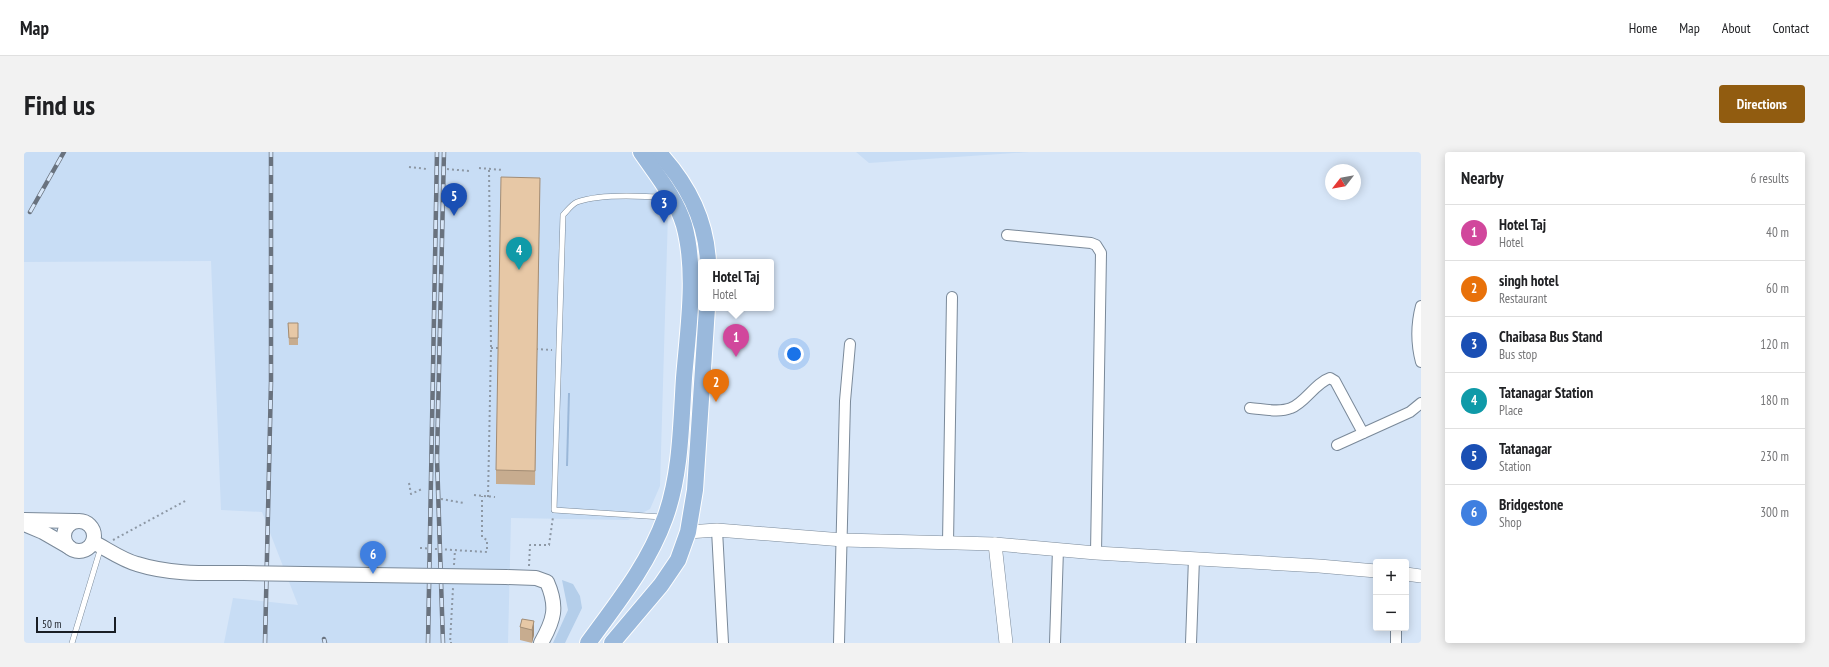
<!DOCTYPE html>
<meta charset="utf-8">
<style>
body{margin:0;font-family:"PT Sans Narrow",sans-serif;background:#f2f2f2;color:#202124}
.controls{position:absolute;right:12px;bottom:12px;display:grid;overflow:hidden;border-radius:4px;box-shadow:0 2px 10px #0003}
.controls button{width:36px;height:36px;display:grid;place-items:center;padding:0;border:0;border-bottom:1px solid #e0e0e0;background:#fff;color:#202124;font:20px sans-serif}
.compass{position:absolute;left:1301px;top:12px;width:36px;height:36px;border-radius:50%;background:#fff;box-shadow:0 2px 10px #0003;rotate:239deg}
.scale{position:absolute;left:12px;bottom:10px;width:80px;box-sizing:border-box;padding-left:4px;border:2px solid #191e25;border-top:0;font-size:11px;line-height:14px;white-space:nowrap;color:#191e25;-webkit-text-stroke:3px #d7e6f8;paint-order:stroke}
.you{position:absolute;left:770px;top:202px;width:14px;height:14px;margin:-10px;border:3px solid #fff;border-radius:50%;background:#1a73e8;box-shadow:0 0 0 6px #1a73e833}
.badge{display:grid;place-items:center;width:26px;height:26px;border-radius:50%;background:#915c10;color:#fff;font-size:13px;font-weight:700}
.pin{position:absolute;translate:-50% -33px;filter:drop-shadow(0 1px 2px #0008)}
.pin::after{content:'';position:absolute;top:21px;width:14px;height:12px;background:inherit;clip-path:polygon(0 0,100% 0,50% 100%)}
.popup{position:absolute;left:674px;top:107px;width:76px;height:52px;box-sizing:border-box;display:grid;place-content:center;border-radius:4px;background:#fff;filter:drop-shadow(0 1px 3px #0005);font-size:13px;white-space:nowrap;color:#757577}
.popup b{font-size:15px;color:#202124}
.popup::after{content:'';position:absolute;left:50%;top:100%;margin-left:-8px;border:8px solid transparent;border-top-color:#fff}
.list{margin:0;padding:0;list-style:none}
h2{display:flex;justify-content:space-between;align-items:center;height:52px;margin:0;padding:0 16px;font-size:17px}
h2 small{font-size:13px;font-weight:400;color:#757577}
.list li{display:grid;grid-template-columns:26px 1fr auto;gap:12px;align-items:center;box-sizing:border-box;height:56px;padding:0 16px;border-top:1px solid #e0e0e0}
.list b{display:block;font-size:15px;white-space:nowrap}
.list p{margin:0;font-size:13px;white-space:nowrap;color:#757577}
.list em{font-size:13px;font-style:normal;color:#757577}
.map{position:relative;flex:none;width:1397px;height:491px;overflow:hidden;border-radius:4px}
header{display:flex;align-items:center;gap:24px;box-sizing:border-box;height:56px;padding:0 20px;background:#fff;border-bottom:1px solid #e0e0e0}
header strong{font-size:19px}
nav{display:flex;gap:22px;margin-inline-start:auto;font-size:14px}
.intro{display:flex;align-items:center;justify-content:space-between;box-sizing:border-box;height:96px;padding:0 24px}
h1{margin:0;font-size:28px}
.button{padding:10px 18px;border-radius:4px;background:#915c10;color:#fff;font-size:14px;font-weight:700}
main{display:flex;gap:24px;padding:0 24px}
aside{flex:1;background:#fff;border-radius:4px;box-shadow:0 2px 10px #0003}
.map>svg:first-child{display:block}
.built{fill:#c8ddf5}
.green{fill:#b4ceea}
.forest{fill:#9ab7d8}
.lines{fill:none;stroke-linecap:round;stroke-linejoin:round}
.service-casing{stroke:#7a8999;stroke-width:6}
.minor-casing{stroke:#7a8999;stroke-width:12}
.tertiary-casing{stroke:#7a8999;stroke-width:14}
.secondary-casing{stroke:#7a8999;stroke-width:16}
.primary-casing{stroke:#fff;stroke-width:18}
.path{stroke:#8d98a5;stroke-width:2;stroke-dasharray:2 3;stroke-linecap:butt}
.service{stroke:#fff;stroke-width:5}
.minor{stroke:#fff;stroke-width:10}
.tertiary{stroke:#fff;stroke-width:13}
.secondary{stroke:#fff;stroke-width:14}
.primary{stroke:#9ab9dc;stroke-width:16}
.rail-casing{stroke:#69727e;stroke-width:4.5}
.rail{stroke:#d7e6f8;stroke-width:3;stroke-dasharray:9;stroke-linecap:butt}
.secondary-bridge-casing{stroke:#7a8999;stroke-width:16;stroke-linecap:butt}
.secondary-bridge{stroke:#fff;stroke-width:14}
.wall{fill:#c7ac8f}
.shaded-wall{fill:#a28c74}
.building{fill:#e7c8a6;stroke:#a28c74}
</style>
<header>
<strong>Map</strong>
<nav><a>Home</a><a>Map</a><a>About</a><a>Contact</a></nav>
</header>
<div class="intro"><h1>Find us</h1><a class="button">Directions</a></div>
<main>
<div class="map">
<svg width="1397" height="491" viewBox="0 0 1397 491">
<rect width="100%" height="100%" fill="#d7e6f8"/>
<g class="built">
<path d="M0 0H610L620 14 644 62 636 334 626 357 604 368 487 366 484 491H200L209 446 274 453 238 360 197 358 187 109 0 110Z"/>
<path d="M832 0H1005L845 11Z"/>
</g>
<path class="green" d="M538 428 549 432 556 444 558 456 541 491H529L544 458Z"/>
<path class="forest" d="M544 241H546L544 314H542Z"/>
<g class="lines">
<g class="service-casing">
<g id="service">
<path d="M638 365 530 358 539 63C543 59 548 52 553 50 576 42 620 44 644 46"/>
<path d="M48 491 77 395"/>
</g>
</g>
<g class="minor-casing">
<g id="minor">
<path d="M983 83 1067 91 1072 93 1077 101 1072 401"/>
<path d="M1397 154C1392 173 1392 191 1397 210"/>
<path d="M1226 256C1239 257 1255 261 1267 256 1281 251 1291 231 1306 226L1311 229 1339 281"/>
<path d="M1313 293 1386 260 1397 251"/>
<path d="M693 378 699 491"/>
<path d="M924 391 928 145"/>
<path d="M815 491 821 249 826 192"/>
<path d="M1031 491 1034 397"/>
<path d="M1167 491 1170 406"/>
<path d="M1372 491V476"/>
</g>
</g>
<g class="tertiary-casing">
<g id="tertiary">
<path d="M664 380 693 378 819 388 971 392 1072 401 1295 414 1352 419"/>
<path d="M971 392 982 491"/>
<path d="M1382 422 1397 424"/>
</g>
</g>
<g class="secondary-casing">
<g id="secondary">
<path d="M0 368 51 369"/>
<circle cx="55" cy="384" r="15"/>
<path d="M0 372 19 380 45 395"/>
<path d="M69 390C83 397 98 408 113 412 148 423 184 421 220 421"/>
<path d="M482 425 512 426 523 430C534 455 530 468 517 491"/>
</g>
</g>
<g class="primary-casing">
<g id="primary">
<path d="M634 0C663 31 682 67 684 110"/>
<path d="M564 491C593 451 624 413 641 366 657 322 657 272 660 226 664 177 673 120 660 73 652 46 632 22 617 0"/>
<path d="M588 491 637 433 654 408 664 380 671 338 683 156"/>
</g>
</g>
<g class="path">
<path d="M385 15 403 17"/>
<path d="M455 16 479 18"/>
<path d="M423 17 445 19"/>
<path d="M467 196H476"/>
<path d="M512 197 528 198"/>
<path d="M385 331 387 342 398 337"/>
<path d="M450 343 471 345"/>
<path d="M464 345 467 196 465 17"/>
<path d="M417 347 440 351"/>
<path d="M89 388 163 348"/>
<path d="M396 396 463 400V388L458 385V344"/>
<path d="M430 413 431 398"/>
<path d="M505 414 506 393H525L529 365"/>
<path d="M428 491H426L429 436"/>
</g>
<use href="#service" class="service"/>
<use href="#minor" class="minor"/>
<use href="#tertiary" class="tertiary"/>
<use href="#secondary" class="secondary"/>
<use href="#primary" class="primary"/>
<g class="rail-casing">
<g id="rail">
<path d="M6 60 40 0"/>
<path d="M300 487 301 491"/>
<path d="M241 491 247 230V0"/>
<path d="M404 491 413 0"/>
<path d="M419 491 413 306 420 0"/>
</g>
</g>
<use href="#rail" class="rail"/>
<g class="secondary-bridge-casing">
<path id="secondary-bridge" d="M220 421 482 425"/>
</g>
<use href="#secondary-bridge" class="secondary-bridge"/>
</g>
<g class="wall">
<path d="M516 26 511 333 472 332V318Z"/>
<path d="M264 171H274V193H265Z"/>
<path d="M510 469V483L508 491 496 488V475Z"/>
</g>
<path class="shaded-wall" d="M510 469V483L508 491V478Z"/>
<g class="building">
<path d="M477 25 516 26 511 319 472 318Z"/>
<path d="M264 171H274V186H265Z"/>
<path d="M498 467 510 469 508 478 496 475Z"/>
</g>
</svg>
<div class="controls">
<button>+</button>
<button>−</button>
</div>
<svg class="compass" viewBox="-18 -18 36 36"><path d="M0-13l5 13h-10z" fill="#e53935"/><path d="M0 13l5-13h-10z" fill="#757577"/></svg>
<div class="scale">50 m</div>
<div class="you"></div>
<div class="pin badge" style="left:712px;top:205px;background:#d1479c">1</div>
<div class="popup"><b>Hotel Taj</b>Hotel</div>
<div class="pin badge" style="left:692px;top:250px;background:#e8710a">2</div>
<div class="pin badge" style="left:640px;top:71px;background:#1a4fb4">3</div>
<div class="pin badge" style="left:495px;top:118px;background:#0f9aa8">4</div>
<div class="pin badge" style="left:430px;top:64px;background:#1a4fb4">5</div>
<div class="pin badge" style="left:349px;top:422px;background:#3f7fe0">6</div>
</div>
<aside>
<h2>Nearby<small>6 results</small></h2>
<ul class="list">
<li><span class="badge" style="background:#d1479c">1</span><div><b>Hotel Taj</b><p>Hotel</p></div><em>40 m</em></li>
<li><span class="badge" style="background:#e8710a">2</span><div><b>singh hotel</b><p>Restaurant</p></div><em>60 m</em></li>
<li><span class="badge" style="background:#1a4fb4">3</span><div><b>Chaibasa Bus Stand</b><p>Bus stop</p></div><em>120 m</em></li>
<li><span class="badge" style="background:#0f9aa8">4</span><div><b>Tatanagar Station</b><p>Place</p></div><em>180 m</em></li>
<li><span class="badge" style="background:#1a4fb4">5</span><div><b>Tatanagar</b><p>Station</p></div><em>230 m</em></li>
<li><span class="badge" style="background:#3f7fe0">6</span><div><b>Bridgestone</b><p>Shop</p></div><em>300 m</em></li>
</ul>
</aside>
</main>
